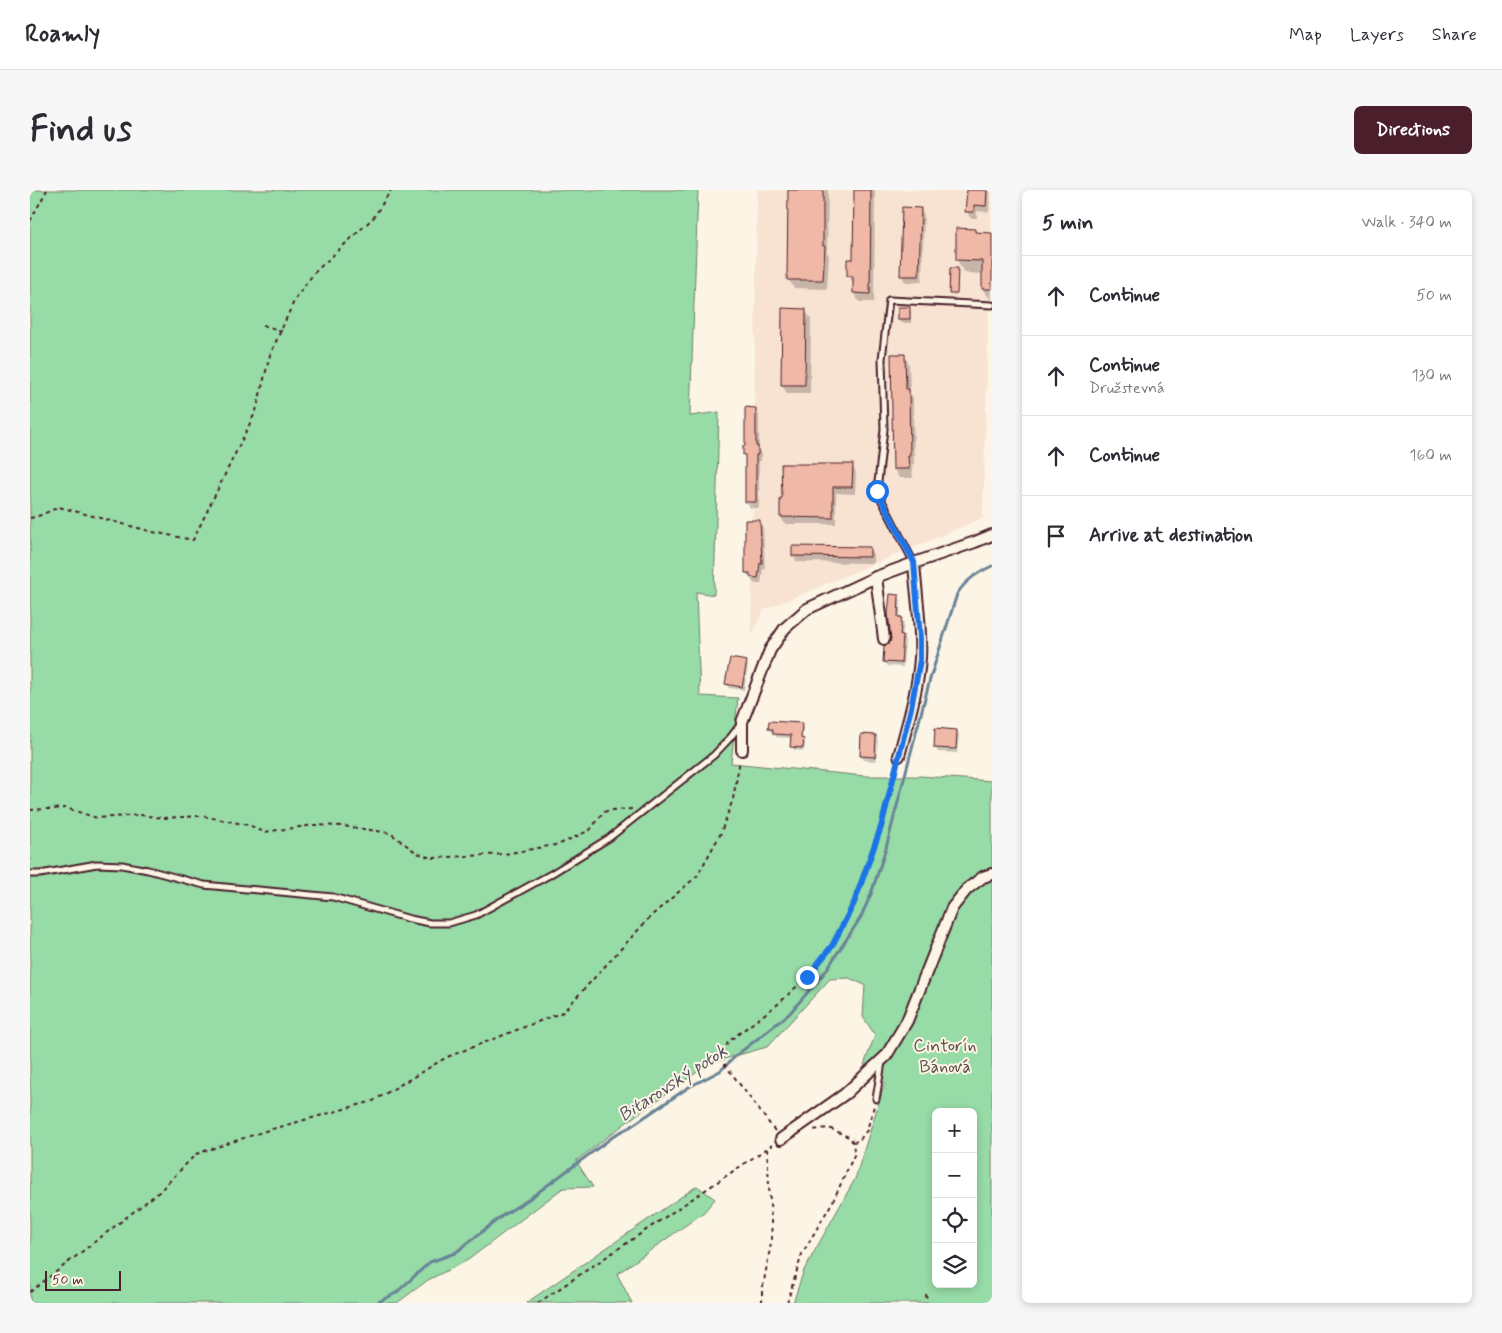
<!DOCTYPE html>
<meta charset="utf-8">
<style>
body{margin:0;font-family:Mynerve,sans-serif;background:#f7f7f7;color:#2b2b33}
.controls{position:absolute;right:15px;bottom:15px;display:grid;overflow:hidden;border-radius:8px;box-shadow:0 2px 8px #0003}
.controls button{width:45px;height:45px;display:grid;place-items:center;padding:0;border:0;border-bottom:1px solid #e1e1e2;background:#fff;color:#2b2b33;font:25px sans-serif}
.scale{position:absolute;left:15px;bottom:12px;width:76px;box-sizing:border-box;padding-left:5px;border:2px solid #4a1f2b;border-top:0;font-size:14px;line-height:18px;white-space:nowrap;color:#4a1f2b;-webkit-text-stroke:4px #fcf5e5;paint-order:stroke}
.stop{position:absolute;width:15px;height:15px;margin:-11px;border:4px solid #1a73e8;border-radius:50%;background:#fff}
.stop.end{background:#1a73e8;border-color:#fff;box-shadow:0 1px 5px #0008}
.list{margin:0;padding:0;list-style:none}
h2{display:flex;justify-content:space-between;align-items:center;height:65px;margin:0;padding:0 20px;font-size:21px}
h2 small{font-size:16px;font-weight:400;color:#7c7c81}
.list li{display:grid;grid-template-columns:32px 1fr auto;gap:15px;align-items:center;box-sizing:border-box;height:80px;padding:0 20px;border-top:1px solid #e1e1e2}
.list b{display:block;font-size:19px;white-space:nowrap}
.list p{margin:0;font-size:16px;white-space:nowrap;color:#7c7c81}
.list em{font-size:16px;font-style:normal;color:#7c7c81}
.icon{flex:none;width:28px;height:28px;fill:none;stroke:currentColor;stroke-width:2;stroke-linecap:round;stroke-linejoin:round}
.map{position:relative;flex:none;width:962px;height:1113px;overflow:hidden;border-radius:8px}
header{display:flex;align-items:center;gap:30px;box-sizing:border-box;height:70px;padding:0 25px;background:#fff;border-bottom:1px solid #e1e1e2}
header strong{font-size:24px}
nav{display:flex;gap:28px;margin-inline-start:auto;font-size:18px}
.intro{display:flex;align-items:center;justify-content:space-between;box-sizing:border-box;height:120px;padding:0 30px}
h1{margin:0;font-size:35px}
.button{padding:12px 22px;border-radius:8px;background:#4a1f2b;color:#fff;font-size:18px;font-weight:700}
main{display:flex;gap:30px;padding:0 30px}
aside{flex:1;background:#fff;border-radius:8px;box-shadow:0 2px 8px #0003}
.map>svg:first-child{display:block}
.built{fill:#f8e3d2}
.green{fill:#97dba7;stroke:#707d69;fill-rule:evenodd}
.shadow{fill:#0003}
.lines{fill:none;stroke-linecap:round;stroke-linejoin:round}
.stream{stroke:#698496;stroke-width:3}
.building{fill:#f0b8a6;stroke:#4a1f2b}
.service-casing{stroke:#4a1f2b;stroke-width:9}
.minor-casing{stroke:#4a1f2b;stroke-width:14}
.path{stroke:#4a1f2b;stroke-width:2;stroke-dasharray:4 4;stroke-linecap:butt}
.service{stroke:#fcf5e5;stroke-width:5}
.minor{stroke:#fcf5e5;stroke-width:10}
.route{stroke:#1a73e8;stroke-width:6}
.labels{text-anchor:middle;stroke-width:4;stroke-linejoin:round;paint-order:stroke}
.park-label{font-size:18px;fill:#5d4e4a;stroke:#fcf5e5}
.water-label{font-size:19px;font-style:italic;fill:#595161;stroke:#fcf5e5}
</style>
<header>
<strong>Roamly</strong>
<nav><a>Map</a><a>Layers</a><a>Share</a></nav>
</header>
<div class="intro"><h1>Find us</h1><a class="button">Directions</a></div>
<main>
<div class="map">
<svg width="962" height="1113" viewBox="0 0 962 1113">
<rect width="100%" height="100%" fill="#fcf5e5"/>
<filter id="ink" filterUnits="userSpaceOnUse"><feTurbulence type="fractalNoise" baseFrequency=".02" numOctaves="2"/><feDisplacementMap in="SourceGraphic" scale="10" xChannelSelector="R" yChannelSelector="G"/><feConvolveMatrix kernelMatrix="1 2 1 2 8 2 1 2 1" color-interpolation-filters="sRGB"/></filter>
<g filter="url(#ink)">
<path class="built" d="M727 0H962L953 328 734 420 721 446Z"/>
<g class="green">
<path d="M0 0H668L660 226 689 222 684 405 666 402 670 506 708 508 701 573 835 586H890L962 591V1113H763L774 1080 825 989 855 893 834 875 845 845 833 827 835 795 819 788 800 789 737 857 680 873 605 926 546 971 563 997 533 998 438 1070 398 1090 367 1113H0ZM906 922H943V1094H906Z"/>
<path d="M667 996 685 1009 673 1023 587 1084 602 1113H496Z"/>
</g>
<g class="shadow">
<path d="M759 0H798L797 62 799 66 797 99 764 98 759 90Z"/>
<path d="M825 0H845L844 112H829L824 103V94L818 85 824 71Z"/>
<path d="M938 0H960L959 22 947 21V28H940L937 21Z"/>
<path d="M890 19 894 25 892 92H875L872 85Z"/>
<path d="M945 40 947 44H962V112L953 99V84L935 83 927 70Z"/>
<path d="M879 118 881 122V133H871L869 129Z"/>
<path d="M775 120 781 129 780 204H757L752 195Z"/>
<path d="M862 165H874L879 174 880 203 883 208 884 275H882L883 288H869L864 279Z"/>
<path d="M725 219 729 225V260L731 264V271H729V318H720L717 312V268L714 264Z"/>
<path d="M822 276 826 282 825 304 806 303V334H755L751 327V310Z"/>
<path d="M730 331 733 338 735 379H733L731 394H725L716 383Z"/>
<path d="M839 358 843 364V373L767 372 763 365Z"/>
<path d="M869 406 871 411 870 428 874 433 872 447 875 451 873 477 857 476 854 472 862 449Z"/>
<path d="M716 472 718 476 714 500 699 498 696 494Z"/>
<path d="M771 534 773 538 772 550 775 553 774 561 764 560 762 556V548L746 547 744 542H741L739 539Z"/>
<path d="M927 541 929 545 927 563 908 562 905 557Z"/>
<path d="M845 546 848 550 846 571 834 570 831 566Z"/>
</g>
<g class="lines">
<path class="stream" d="M346 1113 366 1103 400 1072 425 1063 472 1026 499 1009 588 943 600 937 659 897 690 881 708 864 759 824 795 782 831 727 841 704 856 658 900 489 927 404C936 390 947 383 962 376"/>
</g>
<g class="building">
<path d="M758 0H793V56H795L793 90H757Z"/>
<path d="M824 0H841L840 104 823 103V86H817V69H823Z"/>
<path d="M937 0H957L956 16 944 15V22H935Z"/>
<path d="M872 17 891 18 889 86H870Z"/>
<path d="M926 38 945 39V42L962 43V99H952V71L926 70Z"/>
<path d="M920 78H928L927 104H919Z"/>
<rect x="868" y="117" width="12" height="12"/>
<path d="M752 118 776 119 775 195H751Z"/>
<path d="M861 164H875L876 199H879L880 266H878L879 279H863Z"/>
<path d="M715 217 726 218V256H728V265H726V312H715V265H713V256H715Z"/>
<path d="M751 274H823L822 297H803V328L750 327V308H752Z"/>
<path d="M715 330H730L732 373H730L728 388 720 387V383H715Z"/>
<path d="M762 356 840 357V367L762 366Z"/>
<path d="M860 404 869 405 868 427H872L870 445 873 446 871 473 853 472 854 456 859 454 861 449 858 423Z"/>
<path d="M700 468 717 471 712 497 695 494Z"/>
<path d="M739 531 772 533 771 548 774 549 773 558 760 557 761 545 743 544V539H738Z"/>
<path d="M905 538 927 540 926 559 904 558Z"/>
<path d="M831 544 846 545 845 567 830 566Z"/>
</g>
<g class="lines">
<g class="service-casing">
<g id="service">
<path d="M884 373 847 301 854 239 852 169 859 110 962 115"/>
<path d="M0 684H10L67 674 92 675 118 680 174 695 303 707 380 729 400 733H419L446 725 521 684 579 648 684 565 700 548 710 535"/>
<path d="M846 909 852 872"/>
</g>
</g>
<g class="minor-casing">
<g id="minor">
<path d="M846 387 854 449"/>
<path d="M712 560V532L740 460 755 438 777 419 846 387 884 373"/>
<path d="M869 566C877 535 888 500 890 468 892 437 886 404 884 373L945 352 962 345"/>
<path d="M751 949 815 904 856 866 877 831 922 718 937 699 953 687 962 684"/>
</g>
</g>
<g class="path">
<path d="M0 31 17 0"/>
<path d="M233 135 252 141"/>
<path d="M0 328 6 327 29 317 123 342 163 350 226 221 240 165 265 109 284 83 344 27 361 0"/>
<path d="M0 620 36 618 67 628 111 625 133 628 172 626 219 635 234 642 284 635 313 636 360 643 387 663 401 668 475 664 530 654 560 640 574 622 580 620 604 619"/>
<path d="M745 941 693 872 692 863 699 851 748 814 777 787 802 756 824 713 851 637 867 576"/>
<path d="M823 952 829 951 837 940 844 916"/>
<path d="M0 1102 129 1002 166 964 235 941 343 911 417 867 533 822 621 726 667 686 690 645 703 609 710 570"/>
<path d="M896 1104 897 1113"/>
<path d="M508 1113 742 955"/>
<path d="M732 1113V1102L742 1048 737 959"/>
<path d="M757 1113 772 1064 803 1011 825 963 821 948 799 938 782 940"/>
</g>
<use href="#service" class="service"/>
<use href="#minor" class="minor"/>
</g>
</g>
<g class="lines" filter="url(#ink)">
<path class="route" d="M777 787 802 756 824 713 851 637 881 518 890 470V448L884 372 847 301"/>
</g>
<g class="labels">
<g class="park-label">
<text x="915" y="861">Cintorín<tspan x="915" dy="21">Bánová</tspan></text>
</g>
<g class="water-label">
<text transform="translate(642 892) rotate(-33)" y="7">Bitarovský potok</text>
</g>
</g>
</svg>
<div class="controls">
<button>+</button>
<button>−</button>
<button><svg class="icon" aria-label="locate" viewBox="0 0 24 24"><circle cx="12" cy="12" r="6"/><path d="M12 2v4M12 18v4M2 12h4M18 12h4"/></svg></button>
<button><svg class="icon" aria-label="layers" viewBox="0 0 24 24"><path d="M12 4l9 5-9 5-9-5zM3 14l9 5 9-5"/></svg></button>
</div>
<div class="scale">50 m</div>
<div class="stop" style="left:847px;top:301px"></div>
<div class="stop end" style="left:777px;top:787px"></div>
</div>
<aside>
<h2>5 min<small>Walk · 340 m</small></h2>
<ul class="list">
<li><svg class="icon" aria-label="ahead" viewBox="0 0 24 24"><path d="M12 20V5M6 11l6-6 6 6"/></svg><div><b>Continue</b></div><em>50 m</em></li>
<li><svg class="icon" aria-label="ahead" viewBox="0 0 24 24"><path d="M12 20V5M6 11l6-6 6 6"/></svg><div><b>Continue</b><p>Družstevná</p></div><em>130 m</em></li>
<li><svg class="icon" aria-label="ahead" viewBox="0 0 24 24"><path d="M12 20V5M6 11l6-6 6 6"/></svg><div><b>Continue</b></div><em>160 m</em></li>
<li><svg class="icon" aria-label="arrive" viewBox="0 0 24 24"><path d="M6 21V4h12l-3 4 3 4H6"/></svg><div><b>Arrive at destination</b></div></li>
</ul>
</aside>
</main>
